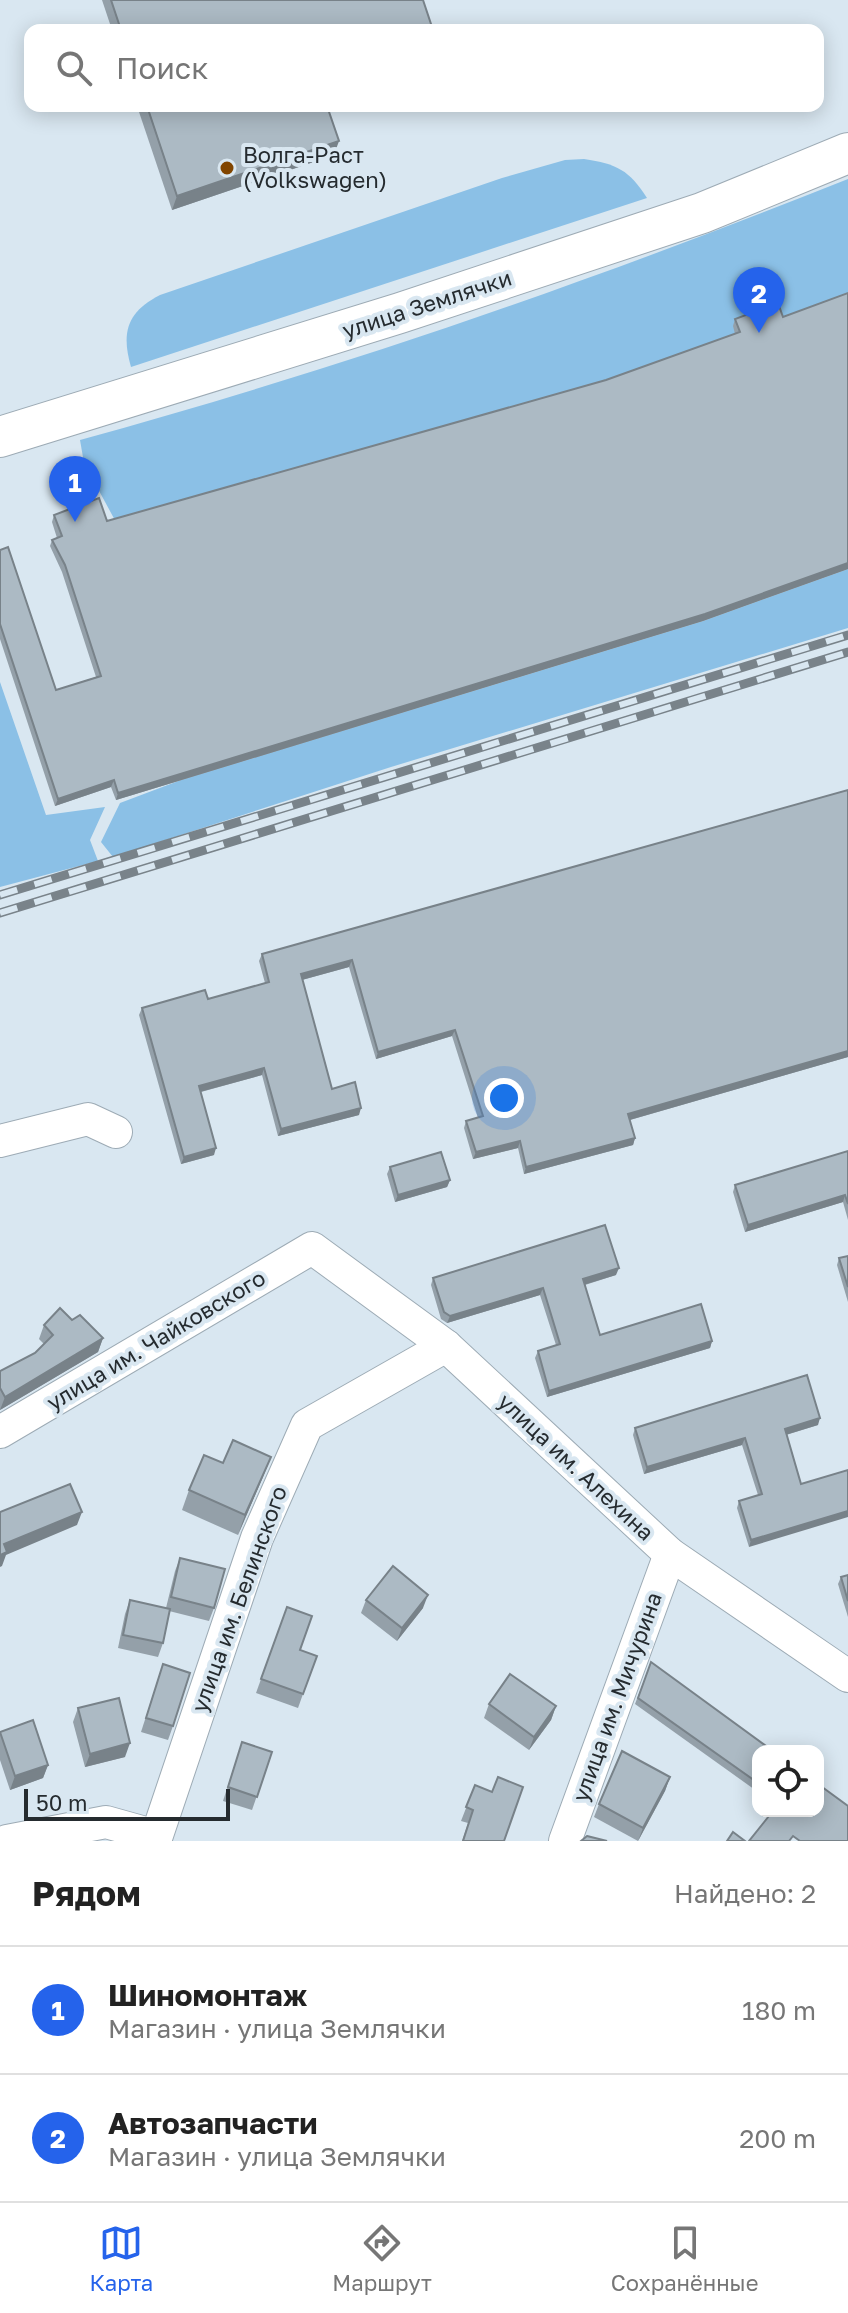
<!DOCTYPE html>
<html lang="ru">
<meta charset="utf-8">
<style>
body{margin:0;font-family:"Golos Text",sans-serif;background:#f6f6f6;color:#222}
.controls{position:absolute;right:24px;bottom:24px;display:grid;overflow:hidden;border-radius:16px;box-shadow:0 4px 20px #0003}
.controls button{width:72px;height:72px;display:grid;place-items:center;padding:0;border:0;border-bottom:2px solid #e0e0e0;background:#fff;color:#222;font:40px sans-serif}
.scale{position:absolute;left:24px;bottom:20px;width:206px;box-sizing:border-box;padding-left:8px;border:4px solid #252b2f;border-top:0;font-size:22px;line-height:28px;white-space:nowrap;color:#252b2f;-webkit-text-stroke:6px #d9e7f1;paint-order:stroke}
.you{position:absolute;left:504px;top:1098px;width:28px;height:28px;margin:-20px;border:6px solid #fff;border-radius:50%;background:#1a73e8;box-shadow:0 0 0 12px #1a73e833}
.badge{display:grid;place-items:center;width:52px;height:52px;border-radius:50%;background:#2563eb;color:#fff;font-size:26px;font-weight:700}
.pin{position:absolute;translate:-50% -66px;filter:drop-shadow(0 2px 4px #0008)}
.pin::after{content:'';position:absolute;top:42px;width:28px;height:24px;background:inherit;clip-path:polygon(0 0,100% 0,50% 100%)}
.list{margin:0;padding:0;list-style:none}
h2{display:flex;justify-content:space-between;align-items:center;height:104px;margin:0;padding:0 32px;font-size:34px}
h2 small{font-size:26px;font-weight:400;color:#767676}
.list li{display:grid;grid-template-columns:52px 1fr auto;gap:24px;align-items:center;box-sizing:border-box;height:128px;padding:0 32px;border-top:2px solid #e0e0e0}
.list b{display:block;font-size:30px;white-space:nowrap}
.list p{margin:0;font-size:26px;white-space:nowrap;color:#767676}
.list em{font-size:26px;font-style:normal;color:#767676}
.icon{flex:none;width:44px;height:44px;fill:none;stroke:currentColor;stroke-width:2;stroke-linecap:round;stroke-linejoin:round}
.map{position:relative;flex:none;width:848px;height:1841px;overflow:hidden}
.search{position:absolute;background:#fff;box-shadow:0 4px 20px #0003;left:24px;right:24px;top:24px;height:88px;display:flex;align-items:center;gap:20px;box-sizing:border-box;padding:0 28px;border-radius:16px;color:#767676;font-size:30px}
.sheet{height:360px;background:#fff}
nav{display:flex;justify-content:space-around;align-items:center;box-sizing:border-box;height:112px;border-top:2px solid #e0e0e0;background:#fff;font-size:22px;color:#767676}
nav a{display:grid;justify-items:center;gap:4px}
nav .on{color:#2563eb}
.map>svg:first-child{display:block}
.green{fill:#8bc0e6}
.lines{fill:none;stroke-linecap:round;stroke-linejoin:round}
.minor-casing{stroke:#9dabb5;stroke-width:34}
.major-casing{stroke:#9dabb5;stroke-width:42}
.minor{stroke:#fff;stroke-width:32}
.major{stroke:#fff;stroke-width:40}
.rail-casing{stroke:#79838a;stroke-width:9}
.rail{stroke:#d9e7f1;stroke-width:6;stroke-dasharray:18;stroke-linecap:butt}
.wall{fill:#94a0a9}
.shaded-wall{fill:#788289}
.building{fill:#acbac4;stroke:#788289;stroke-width:2}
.poi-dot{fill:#814500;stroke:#d9e7f1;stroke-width:3}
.labels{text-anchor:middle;stroke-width:8;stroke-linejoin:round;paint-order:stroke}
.poi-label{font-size:22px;fill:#252b2f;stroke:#d9e7f1;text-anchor:start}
.street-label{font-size:22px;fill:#252b2f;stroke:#d9e7f1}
</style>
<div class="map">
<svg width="848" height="1841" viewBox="0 0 848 1841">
<rect width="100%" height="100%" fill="#d9e7f1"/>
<g class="green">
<path d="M584 159C617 164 629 170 647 198L131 367C121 332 127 312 160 295L502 178 565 160Z"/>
<path d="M848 179V298L603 387 117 524 84 463 80 440C343 368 595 280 848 179Z"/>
<path d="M848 569V628L391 767 113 857 101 842 120 803 181 780 703 621Z"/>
<path d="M0 682 46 815 105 807 90 840 98 861 0 887Z"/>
</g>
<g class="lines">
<g class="minor-casing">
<g id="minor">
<path d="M0 1141 88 1119 116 1132"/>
<path d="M0 1432 312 1248 446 1346 670 1554 848 1676"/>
<path d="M7 1841 106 1822 156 1836"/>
<path d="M155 1841 257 1538 307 1425 446 1346"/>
<path d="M565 1841 670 1554"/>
</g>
</g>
<g class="major-casing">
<path id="major" d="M0 437 400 313 702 213 848 153"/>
</g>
<use href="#minor" class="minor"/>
<use href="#major" class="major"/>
<g class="rail-casing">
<g id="rail">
<path d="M0 895 848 635"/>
<path d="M0 913 848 652"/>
</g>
</g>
<use href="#rail" class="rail"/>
</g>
<g class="wall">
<path d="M102 0H423L433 30H112Z"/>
<path d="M137 106H327L334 155 172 210Z"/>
<path d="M848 293V569L703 621 116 800 111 787 55 806 0 639V550L56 690 96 677 62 572 50 546 52 540 57 538 52 522 54 515 107 521 606 380 735 334 733 326 735 319 783 317Z"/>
<path d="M848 790V1057L630 1120 635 1138 633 1145 524 1174 518 1148 473 1159 464 1128 466 1121 478 1118 452 1036 376 1059 349 967 302 980 332 1089 359 1115 278 1136 262 1075 201 1092 214 1155 181 1164 139 1015 142 1008 208 999 265 983 259 961 262 954Z"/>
<path d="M848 1151V1220L843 1202 745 1232 733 1192 735 1185Z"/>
<path d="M390 1167 450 1180 447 1187 395 1202 387 1174Z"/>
<path d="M848 1256V1302L837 1265 839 1258Z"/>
<path d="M616 1275 585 1285 600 1335 712 1341 710 1348 547 1397 535 1358 538 1351 556 1345 540 1295 447 1323 441 1319 431 1285 433 1278Z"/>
<path d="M72 1320 103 1338 98 1352 0 1410V1371L35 1353 44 1344 39 1339 44 1325Z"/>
<path d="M818 1425 786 1435 801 1484 749 1547 737 1508 739 1501 758 1495 742 1445 644 1474 633 1435 635 1428Z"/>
<path d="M271 1457 238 1535 182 1510 189 1490 223 1463Z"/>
<path d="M180 1558 214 1608 209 1621 169 1611 163 1643 158 1657 118 1648 125 1614 130 1600 166 1608 175 1571Z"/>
<path d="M848 1575V1617L838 1584 841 1577Z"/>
<path d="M366 1600 423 1608 397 1641 361 1613Z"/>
<path d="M287 1607 300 1650 303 1694 298 1708 256 1693Z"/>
<path d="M651 1662 758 1751V1792L635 1704Z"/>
<path d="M163 1664 173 1726 168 1740 141 1732Z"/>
<path d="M489 1704 556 1706 551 1720 529 1750 484 1718Z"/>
<path d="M78 1708 125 1757 85 1767 73 1722Z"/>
<path d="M0 1732 48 1765 43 1778 10 1790 0 1760Z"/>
<path d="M242 1742 272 1752 252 1810 223 1801Z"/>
<path d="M670 1777 665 1791 638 1841 594 1817 599 1804Z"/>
<path d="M475 1785 504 1841H462L468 1823 461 1821Z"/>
</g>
<g class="shaded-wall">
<path d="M339 141 334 155 172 210 177 196Z"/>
<path d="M848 563V569L703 621 116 800 118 793Z"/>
<path d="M114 780 111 787 55 806 58 799Z"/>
<path d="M352 960 349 967 298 981 301 974Z"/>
<path d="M455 1030 452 1036 376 1059 378 1052Z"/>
<path d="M848 1051V1057L626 1121 628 1114Z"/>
<path d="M264 1068 262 1075 196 1093 199 1086Z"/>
<path d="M361 1108 359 1115 278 1136 281 1129Z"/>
<path d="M635 1138 633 1145 524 1174 526 1167Z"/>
<path d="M520 1141 518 1148 473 1159 476 1152Z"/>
<path d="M216 1148 214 1155 181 1164 184 1157Z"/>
<path d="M450 1180 447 1187 395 1202 398 1195Z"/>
<path d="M845 1195 843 1202 745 1232 748 1225Z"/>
<path d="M619 1268 616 1275 580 1286 583 1279Z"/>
<path d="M543 1288 540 1295 447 1323 450 1316Z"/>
<path d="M103 1338 98 1352 0 1410 5 1397Z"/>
<path d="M712 1341 710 1348 547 1397 549 1391Z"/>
<path d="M820 1418 818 1425 782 1436 785 1429Z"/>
<path d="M745 1438 742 1445 644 1474 647 1467Z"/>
<path d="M271 1457 263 1477 238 1535 245 1515Z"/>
<path d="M848 1511V1517L749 1547 751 1540Z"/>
<path d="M82 1512 77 1525 6 1555 2 1566 0 1567V1555L4 1544Z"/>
<path d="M428 1595 423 1608 397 1641 402 1628Z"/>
<path d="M556 1706 551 1720 529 1750 534 1737Z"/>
<path d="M130 1743 125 1757 85 1767 90 1754Z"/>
<path d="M48 1765 43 1778 10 1790 15 1776Z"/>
<path d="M670 1777 665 1791 638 1841 643 1828Z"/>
</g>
<g class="building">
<path d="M111 0H423L433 30H121Z"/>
<path d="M147 106H327L339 141 177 196Z"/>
<path d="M848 293V563L705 614 118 793 114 780 58 799 0 624V550L8 547 56 690 101 676 65 565 52 540 62 536 54 515 99 498 107 521 606 380 740 332 735 319 778 303 783 317Z"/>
<path d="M848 790V1051L628 1114 635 1138 526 1167 520 1141 476 1152 466 1121 483 1116 455 1030 378 1052 352 960 301 974 332 1089 355 1082 361 1108 281 1129 264 1068 199 1086 216 1148 184 1157 142 1008 205 990 208 999 269 982 262 954Z"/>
<path d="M848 1151V1204L845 1195 748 1225 735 1185Z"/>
<path d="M441 1152 450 1180 398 1195 390 1167Z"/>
<path d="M605 1225 619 1268 583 1279 600 1335 701 1304 712 1341 549 1391 538 1351 560 1344 543 1288 450 1316 444 1312 433 1278Z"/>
<path d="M848 1256V1287L839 1258Z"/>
<path d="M60 1308 72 1320 80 1315 103 1338 5 1397 0 1388V1371L35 1353 53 1335 44 1325Z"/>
<path d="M807 1375 820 1418 785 1429 801 1484 848 1470V1511L751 1540 739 1501 762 1494 745 1438 647 1467 635 1428Z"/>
<path d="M233 1440 271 1457 245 1515 189 1490 204 1455 223 1463Z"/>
<path d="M70 1484 82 1512 4 1544 7 1552 0 1555V1512Z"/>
<path d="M180 1558 225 1569 214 1608 171 1597Z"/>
<path d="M393 1566 428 1595 402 1628 366 1600Z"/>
<path d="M848 1575V1601L841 1577Z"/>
<path d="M130 1600 170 1609 163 1643 123 1635Z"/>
<path d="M287 1607 312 1616 300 1650 317 1656 303 1694 261 1679Z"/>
<path d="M651 1662 773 1751H758V1783L638 1698Z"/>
<path d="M163 1664 190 1673 173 1726 146 1718Z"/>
<path d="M510 1674 556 1706 534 1737 489 1704Z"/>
<path d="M119 1698 130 1743 90 1754 78 1708Z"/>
<path d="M33 1720 48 1765 15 1776 0 1732Z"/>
<path d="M242 1742 272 1752 257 1797 228 1787Z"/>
<path d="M622 1751 670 1777 643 1828 599 1804Z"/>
<path d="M498 1777 523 1787 504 1841H463L473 1810 466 1807 475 1785 492 1792Z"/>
<path d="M818 1784 848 1806V1841H800L793 1836 789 1841H749L773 1811H818Z"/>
<path d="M733 1832 745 1841H727Z"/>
<path d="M587 1836 607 1841H581Z"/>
</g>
<circle class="poi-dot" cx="227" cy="168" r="8"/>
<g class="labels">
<g class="poi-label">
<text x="243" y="163">Волга-Раст<tspan x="243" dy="25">(Volkswagen)</tspan></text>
</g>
<g class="street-label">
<text transform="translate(427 304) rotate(-18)" y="8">улица Землячки</text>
<text transform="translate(156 1340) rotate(-31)" y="8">улица им. Чайковского</text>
<text transform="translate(576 1467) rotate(43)" y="8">улица им. Алехина</text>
<text transform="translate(239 1599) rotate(-70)" y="8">улица им. Белинского</text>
<text transform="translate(617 1697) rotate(-70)" y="8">улица им. Мичурина</text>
</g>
</g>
</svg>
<div class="controls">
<button><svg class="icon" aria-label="locate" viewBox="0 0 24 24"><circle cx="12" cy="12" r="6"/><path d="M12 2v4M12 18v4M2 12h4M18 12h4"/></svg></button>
</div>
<div class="scale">50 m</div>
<div class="you"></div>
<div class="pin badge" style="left:75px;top:522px">1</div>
<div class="pin badge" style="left:759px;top:333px">2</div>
<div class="search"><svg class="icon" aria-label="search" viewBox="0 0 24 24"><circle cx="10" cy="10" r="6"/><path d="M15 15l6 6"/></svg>Поиск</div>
</div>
<section class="sheet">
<h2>Рядом<small>Найдено: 2</small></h2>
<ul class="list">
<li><span class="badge">1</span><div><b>Шиномонтаж</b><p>Магазин · улица Землячки</p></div><em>180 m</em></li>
<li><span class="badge">2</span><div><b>Автозапчасти</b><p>Магазин · улица Землячки</p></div><em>200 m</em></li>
</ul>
</section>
<nav>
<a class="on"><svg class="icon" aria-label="map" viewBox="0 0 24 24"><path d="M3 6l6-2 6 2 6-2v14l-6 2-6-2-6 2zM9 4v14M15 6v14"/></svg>Карта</a>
<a><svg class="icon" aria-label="directions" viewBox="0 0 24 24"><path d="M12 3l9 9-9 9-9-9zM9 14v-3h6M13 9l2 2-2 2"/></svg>Маршрут</a>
<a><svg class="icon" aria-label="saved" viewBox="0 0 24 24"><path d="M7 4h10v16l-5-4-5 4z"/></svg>Сохранённые</a>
</nav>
